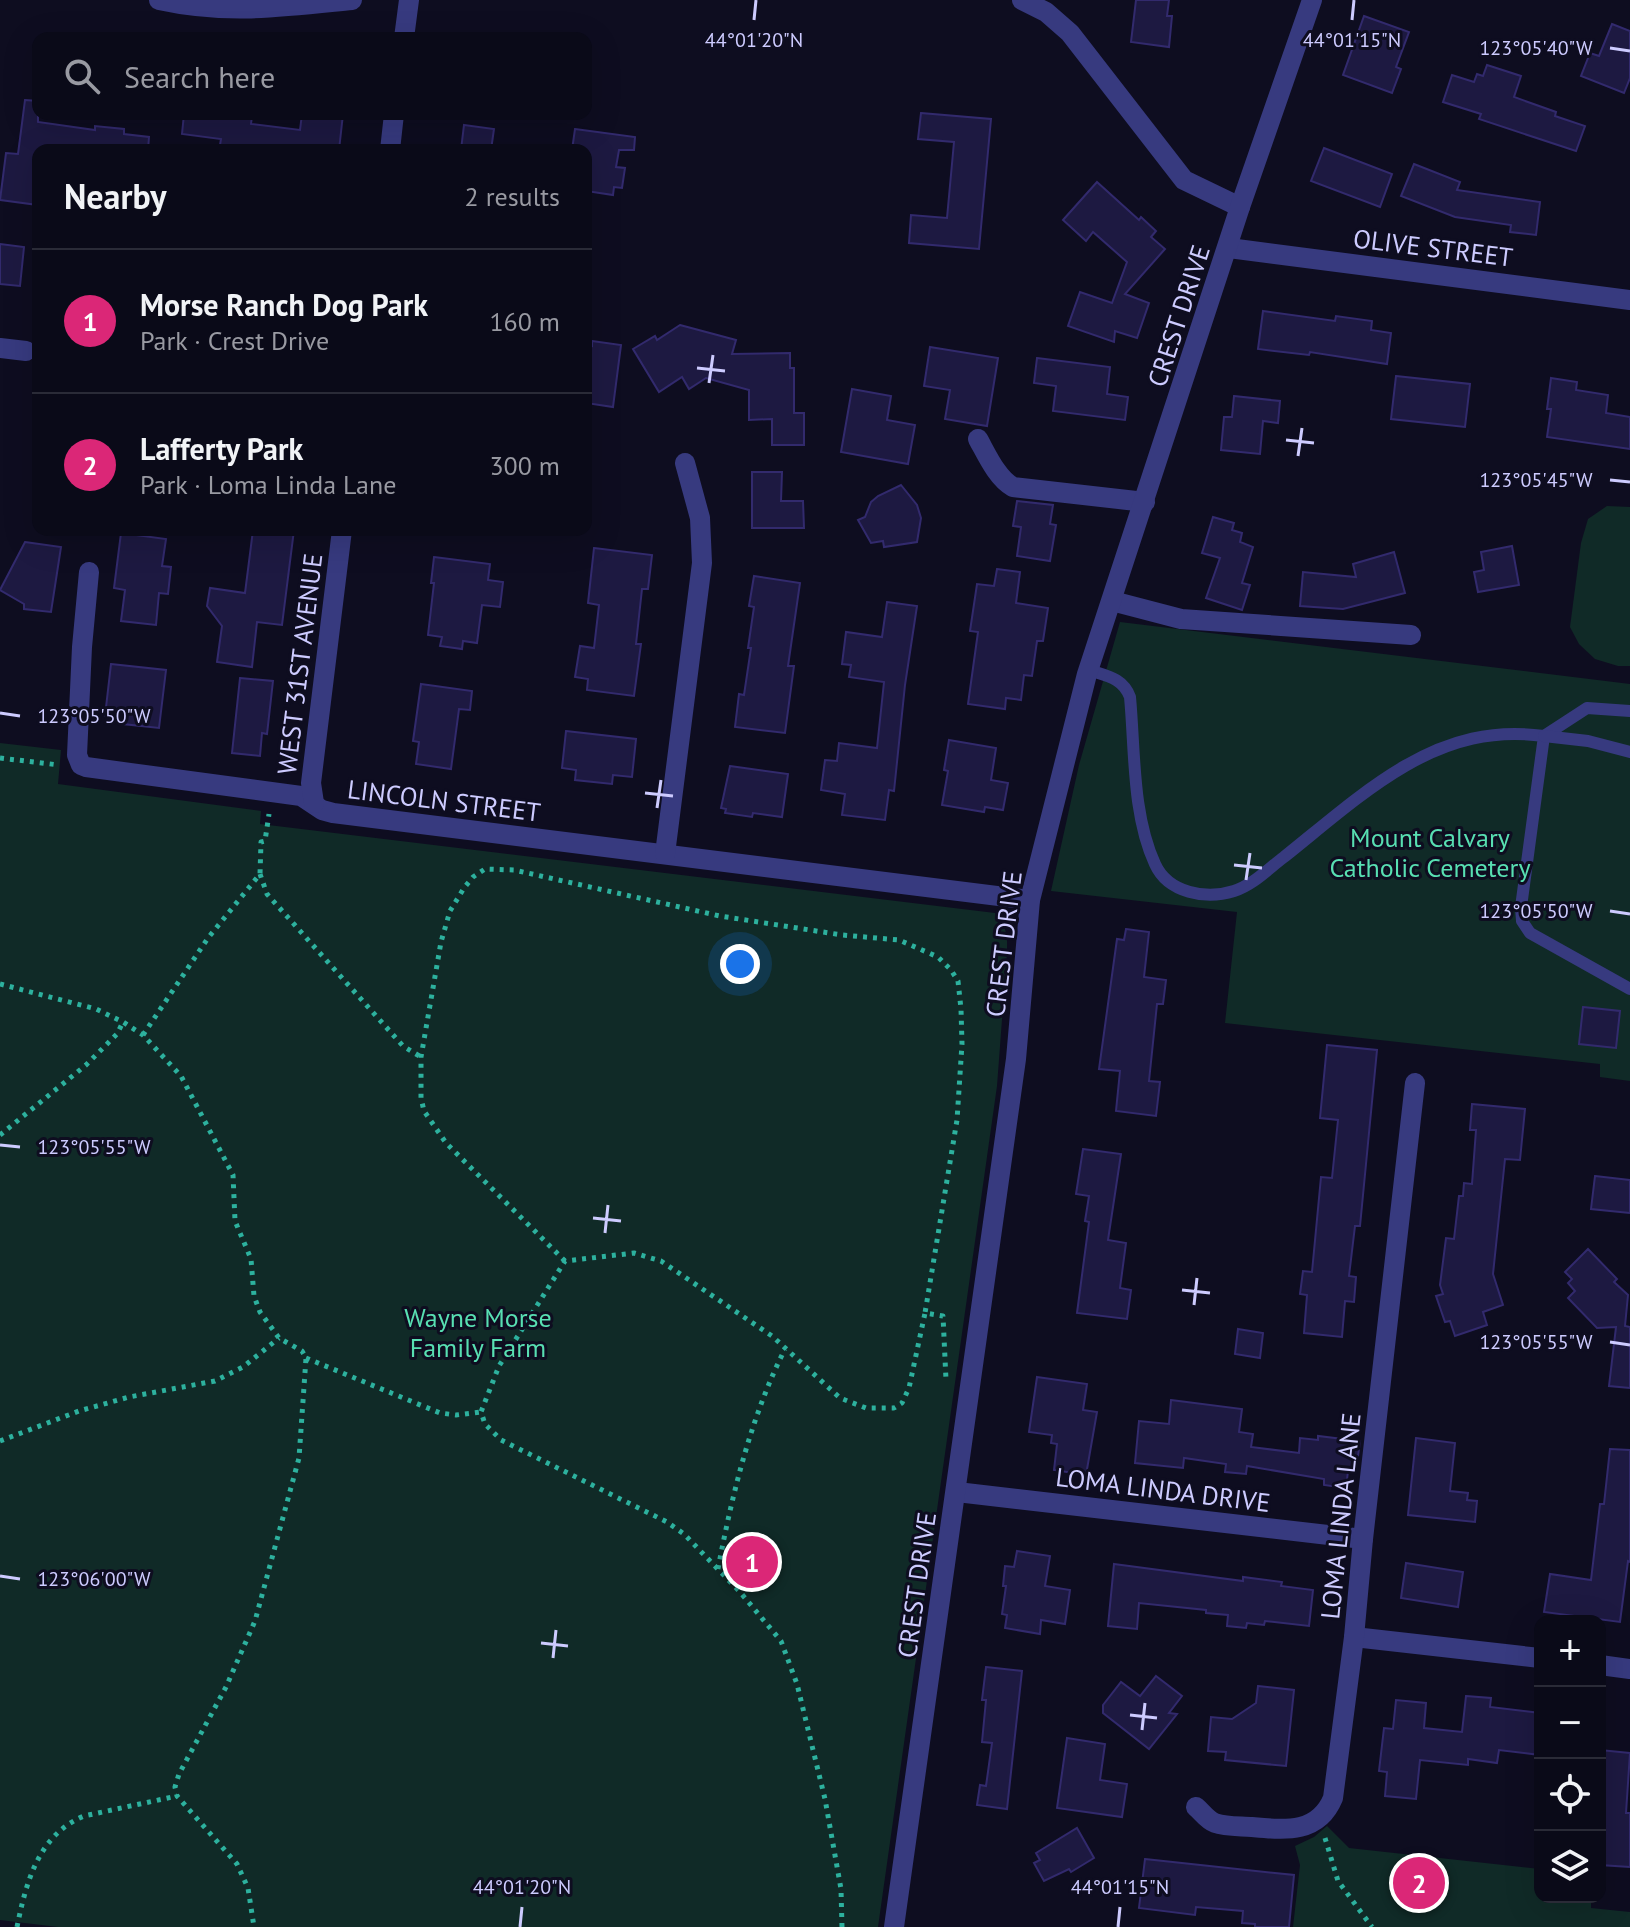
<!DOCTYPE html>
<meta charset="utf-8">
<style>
body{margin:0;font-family:"PT Sans",sans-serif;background:#181825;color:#f1f3f6}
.controls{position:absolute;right:24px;bottom:24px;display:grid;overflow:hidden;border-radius:16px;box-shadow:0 8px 32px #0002}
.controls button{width:72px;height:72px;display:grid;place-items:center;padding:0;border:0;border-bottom:2px solid #2a2b37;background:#0a0a18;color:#f1f3f6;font:40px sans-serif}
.you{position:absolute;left:740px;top:964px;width:28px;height:28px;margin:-20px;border:6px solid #fff;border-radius:50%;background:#1a73e8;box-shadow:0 0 0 12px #1a73e833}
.badge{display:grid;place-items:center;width:52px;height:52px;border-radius:50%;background:#db2777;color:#fff;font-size:26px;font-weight:700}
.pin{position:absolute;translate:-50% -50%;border:4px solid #fff;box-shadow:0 2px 8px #0006}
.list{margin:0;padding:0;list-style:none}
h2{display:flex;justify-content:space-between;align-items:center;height:104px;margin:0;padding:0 32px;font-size:34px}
h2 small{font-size:26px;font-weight:400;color:#999aa2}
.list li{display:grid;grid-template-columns:52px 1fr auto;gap:24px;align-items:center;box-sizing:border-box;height:144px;padding:0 32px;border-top:2px solid #2a2b37}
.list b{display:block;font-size:30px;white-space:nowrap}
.list p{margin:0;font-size:26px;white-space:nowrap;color:#999aa2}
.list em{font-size:26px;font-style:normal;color:#999aa2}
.icon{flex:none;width:44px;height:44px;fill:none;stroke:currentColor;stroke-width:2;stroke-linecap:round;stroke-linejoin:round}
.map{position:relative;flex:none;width:1630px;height:1927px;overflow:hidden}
.search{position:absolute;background:#0a0a18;box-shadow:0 8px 32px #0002;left:32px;top:32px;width:560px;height:88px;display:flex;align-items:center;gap:20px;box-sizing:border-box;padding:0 28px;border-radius:16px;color:#999aa2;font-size:30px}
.panel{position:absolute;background:#0a0a18;box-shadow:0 8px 32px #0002;left:32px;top:144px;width:560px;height:392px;border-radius:16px}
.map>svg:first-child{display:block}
.green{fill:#102a27}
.building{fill:#1d1941;stroke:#322a6d;stroke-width:2}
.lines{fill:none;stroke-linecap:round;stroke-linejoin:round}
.path{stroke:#2db19e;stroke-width:5;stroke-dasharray:4 6;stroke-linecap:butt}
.lane{stroke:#373a7f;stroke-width:12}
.street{stroke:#373a7f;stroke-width:20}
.ticks{fill:none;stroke:#cdcbff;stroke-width:3}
.labels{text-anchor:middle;stroke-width:6;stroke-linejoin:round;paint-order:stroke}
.street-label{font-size:26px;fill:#cdcbff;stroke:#0e0d20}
.park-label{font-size:26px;fill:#58dfb2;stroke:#0e0d20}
.ticks-label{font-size:20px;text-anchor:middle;fill:#cdcbff;stroke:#0e0d20;stroke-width:6;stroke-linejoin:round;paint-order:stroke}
</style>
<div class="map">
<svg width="1630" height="1927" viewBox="0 0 1630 1927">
<rect width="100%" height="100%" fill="#0e0d20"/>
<g class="green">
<path d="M1607 506 1630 507V666H1618L1595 659 1579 644 1570 627 1581 543 1588 519Z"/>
<path d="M1120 622 1630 684V1081L1600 1077V1064L1225 1023 1237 912 1051 891 1079 765Z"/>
<path d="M0 743 61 750 58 784 261 811 260 824 995 913 1001 916 1007 936V953L997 1086 878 1927H58L0 1920Z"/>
<path d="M1327 1826 1349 1848 1540 1869V1897H1591V1908L1630 1912V1927H1293L1300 1865 1295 1846 1314 1837Z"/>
</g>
<g class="building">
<path d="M1136 0H1169L1167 16H1172L1169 47 1131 42Z"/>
<path d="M1364 16 1409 32 1396 67 1401 69 1392 93 1343 75Z"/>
<path d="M1612 24 1630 31V78L1624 93 1581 76 1590 53 1599 56Z"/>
<path d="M1487 65 1521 76 1514 97 1556 112 1555 116 1585 126 1576 151 1479 119 1481 114 1443 102 1452 75 1474 82 1477 74 1483 76Z"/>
<path d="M25 100 38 101V122L95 130V126L124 129V134L149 137 148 150H38V205L0 200 6 153 18 154Z"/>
<path d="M921 113 991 119 979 249 909 243 911 215 947 218 954 142 918 139Z"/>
<path d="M184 114 252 116 251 124 300 130 302 114H343L339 150H263L220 145 221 139 182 134Z"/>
<path d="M464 125 494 129 491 150H461Z"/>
<path d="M575 129 635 137 634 150H619L616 167 625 168 622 188 614 187 613 195 586 191V150H572Z"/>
<path d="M1324 148 1392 174 1380 207 1311 181Z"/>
<path d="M1414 164 1460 182 1457 190 1540 202 1536 235 1510 232 1511 225 1455 217 1401 196Z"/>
<path d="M1097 182 1139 220 1141 217 1156 231 1151 237 1165 249 1125 294 1149 303 1137 338 1115 331 1114 342 1068 326 1080 292 1112 303 1127 262 1093 232 1086 241 1063 220Z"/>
<path d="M0 244 24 247 20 286 0 284Z"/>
<path d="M1263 311 1335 321 1336 316 1372 321 1371 330 1391 333 1387 364 1310 352 1309 355 1258 349Z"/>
<path d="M680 325 736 340 732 354 790 353V368H794V413H804V445H772V419L749 420V390L706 378 689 389 682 377 659 392 633 349 655 336 657 340Z"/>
<path d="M592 341 621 345 613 407 586 403V345L592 346Z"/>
<path d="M930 347 998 358 987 426 945 419 950 390 924 386Z"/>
<path d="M1037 358 1110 367 1107 394 1128 397 1125 420 1053 411 1056 386 1034 383Z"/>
<path d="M1396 376 1470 384 1465 427 1391 419Z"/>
<path d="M1551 378 1577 382 1576 390 1608 395 1606 413 1630 417V449L1547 437 1551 409H1547Z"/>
<path d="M852 389 891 396 887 420 915 425 908 464 841 452Z"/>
<path d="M1234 396 1280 401 1278 423 1263 421 1260 454 1221 450 1224 417H1232Z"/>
<path d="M752 472H782L781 501H803L804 528H752Z"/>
<path d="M901 485 917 505 921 518 917 542 884 547 883 541 871 543 858 520 865 517 871 502 878 496Z"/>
<path d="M1017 501 1053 505 1050 524 1056 525 1050 561 1017 556 1021 527 1013 526Z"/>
<path d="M1213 517 1234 523 1232 530 1242 533 1240 542 1253 547 1242 583 1250 585 1242 610 1206 598 1220 558 1202 553Z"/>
<path d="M253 530H294L282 625 257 622 252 667 217 662 222 626 207 606 210 588 245 593Z"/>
<path d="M121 533 166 539 162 566 171 567 168 594 159 593 156 625 121 621 125 590 114 588Z"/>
<path d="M25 542 61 547 51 612 24 609V604L0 590Z"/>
<path d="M1512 546 1519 585 1478 592 1474 572 1484 570 1481 552Z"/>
<path d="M594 548 652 555 648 589H642L636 644H641L634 696 587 690 588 679 575 677 580 646 594 648 599 605 588 603Z"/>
<path d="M1394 552 1405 593 1343 609 1300 606 1303 572 1356 577 1353 564Z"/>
<path d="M434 557 490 564 488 580 503 582 500 607 482 605 477 643 463 641 462 649 440 646 442 637 428 635 434 583H431Z"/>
<path d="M997 569 1020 572 1016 603 1048 608 1043 641H1037L1032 676 1024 675 1021 700 1006 698 1005 709 968 704 978 632 970 631 977 584 994 586Z"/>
<path d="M754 576 800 583 788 666H794L785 733 735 727 739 694 744 695 751 648H748L754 607 749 606Z"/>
<path d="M887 602 917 606 905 685 894 791 889 790 885 820 842 815 845 794 821 790 825 760 837 761 839 743 877 748 884 682 849 677 851 665 842 664 846 632 882 637Z"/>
<path d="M111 664 166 670 159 728 123 724 124 718 105 716Z"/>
<path d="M240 678 273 681 267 734 262 733 260 756 232 753Z"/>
<path d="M421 684 472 691 470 710 459 709 451 769 416 764 419 742 413 741Z"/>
<path d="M566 731 636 739 632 777 613 775 612 784 575 780 576 770 562 768Z"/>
<path d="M949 740 996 748 991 780 1008 783 1003 810 985 807 984 812 942 805 948 771 944 770Z"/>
<path d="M730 766 788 774 782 817 753 813 752 817 725 813 726 809 721 808Z"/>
<path d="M1126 929 1149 932 1144 977 1166 980 1163 1004H1157L1149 1081 1160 1082 1156 1116 1116 1111 1120 1071 1099 1069 1117 939 1124 940Z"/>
<path d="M1583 1007 1620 1011 1616 1048 1579 1044Z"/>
<path d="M1327 1045 1377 1050 1360 1226H1355L1349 1276 1356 1277 1354 1302 1345 1301 1342 1337 1304 1333 1307 1295 1300 1294 1303 1271 1312 1272 1321 1177 1332 1178 1338 1120 1320 1118Z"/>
<path d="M1472 1104 1525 1109 1520 1160 1505 1159 1493 1274 1503 1305 1483 1312 1487 1325 1455 1336 1450 1321 1445 1322 1436 1296 1443 1294 1440 1285 1446 1238 1454 1239 1459 1196H1463L1464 1183 1472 1184 1476 1130H1470Z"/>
<path d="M1083 1149 1121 1154 1108 1240 1126 1243 1120 1288 1131 1290 1127 1319 1077 1313 1089 1222 1085 1221 1089 1196 1076 1194Z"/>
<path d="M1595 1176 1630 1180V1213L1591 1209Z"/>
<path d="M1588 1249 1617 1279 1614 1282 1628 1295 1625 1326 1630 1327V1388L1609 1386 1616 1327 1597 1328 1568 1298 1575 1291 1568 1283 1572 1279 1565 1272Z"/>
<path d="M1238 1329 1263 1333 1260 1358 1235 1354Z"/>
<path d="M1037 1377 1087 1384 1083 1410 1097 1412 1086 1475 1054 1470 1057 1444 1051 1443 1052 1435 1029 1432Z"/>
<path d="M1171 1400 1242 1409 1239 1432 1253 1434 1251 1447 1299 1453 1300 1438 1318 1440V1436L1360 1441 1356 1472 1348 1471 1346 1488 1324 1485V1479L1247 1466 1246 1474 1225 1472 1226 1464 1184 1458 1183 1468 1135 1463 1139 1421 1169 1424Z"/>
<path d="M1416 1438 1455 1443 1450 1491 1468 1493 1467 1500 1477 1501 1475 1522 1408 1515Z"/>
<path d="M1610 1449 1630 1450V1562L1628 1561 1620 1622 1544 1612 1550 1574 1591 1580 1600 1504H1604Z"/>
<path d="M1017 1551 1050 1556 1045 1586 1070 1590 1065 1624 1041 1620 1040 1634 1005 1628 1007 1615 1002 1614 1006 1586H1003L1005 1566 1014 1567Z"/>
<path d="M1406 1563 1463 1572 1458 1607 1401 1598Z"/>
<path d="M1114 1564 1243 1581V1577L1282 1582 1281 1586 1313 1590 1309 1626 1265 1621 1264 1625 1247 1623 1246 1628 1227 1626 1228 1615 1206 1613V1610L1139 1603 1137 1629 1108 1626Z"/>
<path d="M986 1667 1022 1671 1007 1809 977 1805 980 1785 986 1786 992 1743 982 1742 986 1700H982Z"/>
<path d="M1156 1676 1182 1696 1169 1713 1177 1714 1149 1749 1103 1713V1705L1121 1682 1140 1696Z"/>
<path d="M1258 1686 1294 1690 1286 1766 1225 1760 1226 1752 1208 1751 1211 1717 1232 1719 1256 1703Z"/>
<path d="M1466 1696 1491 1698 1490 1707 1540 1713V1755L1499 1750 1497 1763 1468 1759V1765L1420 1760 1416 1799 1385 1796 1387 1772 1379 1771 1384 1728 1393 1729 1396 1700 1426 1703 1424 1728 1462 1732Z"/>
<path d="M1067 1738 1105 1744 1100 1780 1127 1784 1122 1817 1057 1808Z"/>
<path d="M1600 1750 1630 1753 1626 1813H1630V1867L1600 1865Z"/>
<path d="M1077 1828 1094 1858 1071 1872 1069 1869 1044 1881 1034 1863 1040 1860 1036 1853Z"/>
<path d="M1145 1859 1294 1875 1289 1927H1255V1924L1242 1923 1243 1911 1196 1907 1195 1915 1139 1908Z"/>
</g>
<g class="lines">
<g class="path">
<path d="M0 758 59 765"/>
<path d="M260 874 267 894 403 1046 421 1057"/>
<path d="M0 984 96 1009 123 1022 143 1035 181 1076 233 1175 235 1221 251 1259 254 1296 260 1312 279 1338 302 1351 306 1358 299 1458 255 1621 226 1687 179 1774 175 1787 177 1796 237 1864 248 1888 254 1927"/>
<path d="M143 1035 208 938 260 874 261 842 265 841 269 814"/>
<path d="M0 1135 86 1065 117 1034 123 1022"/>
<path d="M565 1261 446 1143 424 1111 421 1098V1057L441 942 450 911 464 888 473 877 485 869 514 870 720 916 842 935 899 940 938 957 951 970 958 981 961 1009 962 1044 957 1120 925 1313 943 1316 946 1380"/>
<path d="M306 1358 440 1413 456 1415 481 1412"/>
<path d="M0 1441 79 1411 129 1397 215 1381 243 1367 279 1338"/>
<path d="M718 1569C732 1495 751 1416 785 1349"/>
<path d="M1325 1838 1338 1881 1372 1927"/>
<path d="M17 1927C26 1883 38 1835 84 1816L177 1796"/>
<path d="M842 1927 841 1889 825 1799 797 1684 781 1641 740 1592 684 1534 667 1522 501 1440 485 1424 481 1412 499 1366 565 1261 634 1253 661 1261 772 1336 840 1398 866 1408H894L902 1403 909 1388 925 1313"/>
</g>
<g class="lane">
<path d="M1089 670C1107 676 1123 678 1130 697 1135 750 1132 814 1155 864 1168 893 1206 900 1234 891 1253 885 1268 869 1284 857 1323 826 1362 791 1405 766 1450 740 1493 729 1544 736L1521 907 1522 921 1530 933 1630 989"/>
<path d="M1544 736 1587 708 1630 711"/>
<path d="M1544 736 1588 741 1630 752"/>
</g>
<g class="street">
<path d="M159 0C227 15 283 7 352 0"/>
<path d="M1022 0 1046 12 1070 33 1184 180 1240 207"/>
<path d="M404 38 409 0"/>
<path d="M390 150 394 114"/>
<path d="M1229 248 1630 300"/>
<path d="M0 348 26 351"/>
<path d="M978 439C987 455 997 478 1013 487L1145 502"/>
<path d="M89 572 82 647 77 755 81 765 86 767 301 796 322 810 333 813 1030 900"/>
<path d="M1112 601 1181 619 1411 635"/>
<path d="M314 803 311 783 342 530"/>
<path d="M665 854 702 563 700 518 685 463"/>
<path d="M957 1492 1363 1539"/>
<path d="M1354 1637 1540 1658"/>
<path d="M1600 1665 1630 1669"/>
<path d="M1196 1807C1202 1812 1207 1820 1215 1823 1226 1827 1241 1826 1252 1827 1285 1830 1318 1834 1333 1798L1354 1637 1363 1539 1415 1083"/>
<path d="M894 1927 1016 1059 1030 900 1087 674 1240 207 1312 0"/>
</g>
</g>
<path class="ticks" d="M754 20 756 0M1352 20 1354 0M1610 48 1630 51M697 368 725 371M709 383 713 355M1286 440 1314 443M1298 456 1302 428M1610 480 1630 482M0 713 20 716M645 793 673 796M657 808 661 780M1234 865 1262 868M1246 880 1250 853M1610 911 1630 914M0 1145 20 1147M593 1218 621 1221M605 1233 608 1205M1182 1290 1210 1293M1194 1305 1197 1278M1610 1342 1630 1345M0 1576 20 1579M541 1643 568 1646M553 1658 556 1630M1130 1715 1157 1718M1142 1730 1145 1703M520 1927 522 1907M1118 1927 1120 1907"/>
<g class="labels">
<g class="street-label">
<text transform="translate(1433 248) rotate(7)" y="9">OLIVE STREET</text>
<text transform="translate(1179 316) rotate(-72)" y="9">CREST DRIVE</text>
<text transform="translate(300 664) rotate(-83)" y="9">WEST 31ST AVENUE</text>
<text transform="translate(444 801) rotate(7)" y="9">LINCOLN STREET</text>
<text transform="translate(1004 944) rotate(-83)" y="9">CREST DRIVE</text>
<text transform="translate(1163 1490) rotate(7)" y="9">LOMA LINDA DRIVE</text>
<text transform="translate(1341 1516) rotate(-84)" y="9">LOMA LINDA LANE</text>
<text transform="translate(917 1585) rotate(-82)" y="9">CREST DRIVE</text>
</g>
<g class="park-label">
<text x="1430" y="847">Mount Calvary<tspan x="1430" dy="30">Catholic Cemetery</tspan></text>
<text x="478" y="1327">Wayne Morse<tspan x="478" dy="30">Family Farm</tspan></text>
</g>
</g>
<g class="ticks-label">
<text x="754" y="47">44°01'20"N</text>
<text x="1352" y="47">44°01'15"N</text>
<text x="1536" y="55">123°05'40"W</text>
<text x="1536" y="487">123°05'45"W</text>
<text x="94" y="723">123°05'50"W</text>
<text x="1536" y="918">123°05'50"W</text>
<text x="94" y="1154">123°05'55"W</text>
<text x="1536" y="1349">123°05'55"W</text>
<text x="94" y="1586">123°06'00"W</text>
<text x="522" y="1894">44°01'20"N</text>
<text x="1120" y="1894">44°01'15"N</text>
</g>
</svg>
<div class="controls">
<button>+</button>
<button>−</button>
<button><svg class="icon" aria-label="locate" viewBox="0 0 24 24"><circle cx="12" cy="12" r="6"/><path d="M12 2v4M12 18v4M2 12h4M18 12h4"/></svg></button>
<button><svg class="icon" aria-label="layers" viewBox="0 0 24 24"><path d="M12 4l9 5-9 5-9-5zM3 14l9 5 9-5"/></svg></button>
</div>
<div class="you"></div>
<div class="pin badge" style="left:752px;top:1562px">1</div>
<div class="pin badge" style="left:1419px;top:1883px">2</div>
<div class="search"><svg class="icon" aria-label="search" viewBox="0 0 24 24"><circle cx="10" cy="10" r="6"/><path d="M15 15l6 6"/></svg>Search here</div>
<section class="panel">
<h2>Nearby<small>2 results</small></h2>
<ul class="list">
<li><span class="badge">1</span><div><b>Morse Ranch Dog Park</b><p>Park · Crest Drive</p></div><em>160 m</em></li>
<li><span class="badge">2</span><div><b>Lafferty Park</b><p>Park · Loma Linda Lane</p></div><em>300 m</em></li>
</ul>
</section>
</div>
